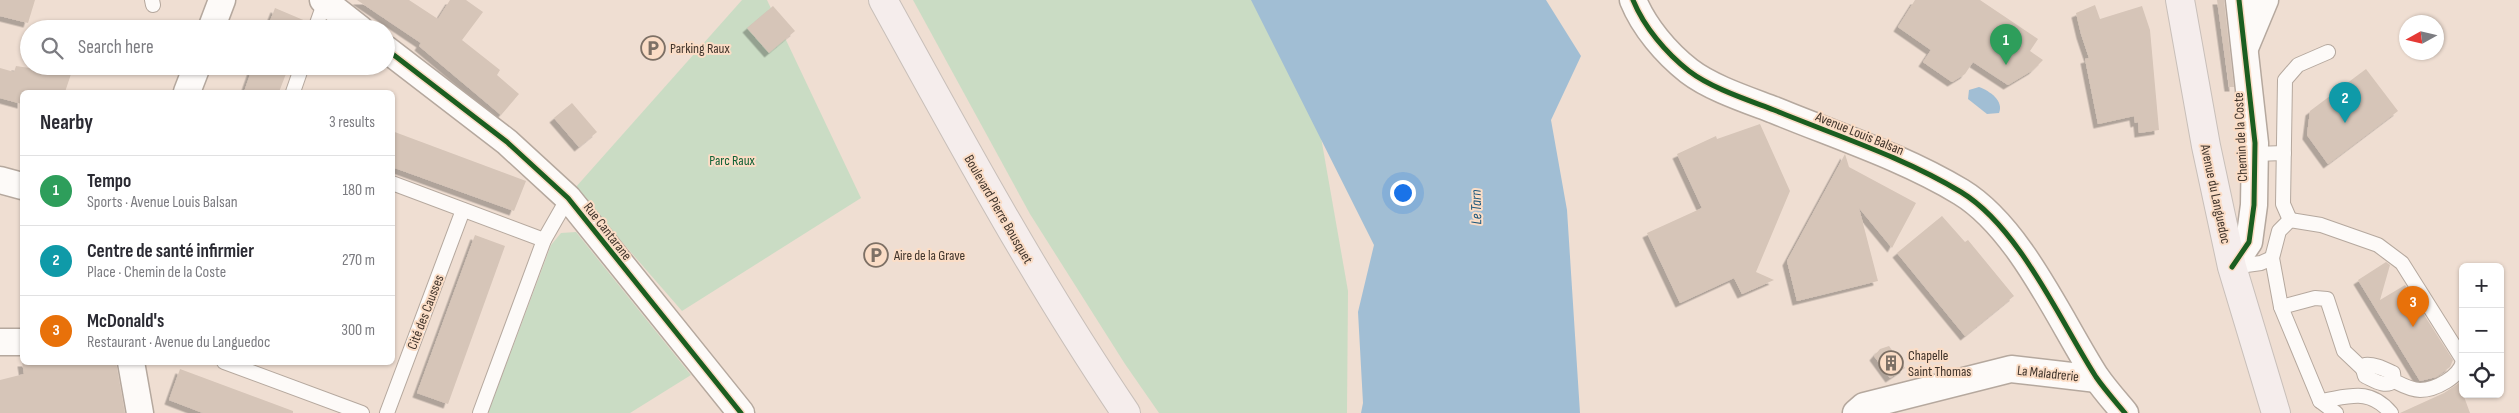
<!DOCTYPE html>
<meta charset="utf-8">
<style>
body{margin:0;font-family:"Sofia Sans Condensed",sans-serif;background:#f2f2f3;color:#2b2b33}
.controls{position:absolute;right:15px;bottom:15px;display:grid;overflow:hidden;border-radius:8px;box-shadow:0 1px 4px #0004}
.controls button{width:45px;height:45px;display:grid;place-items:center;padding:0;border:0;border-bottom:1px solid #e1e1e2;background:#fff;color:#2b2b33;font:25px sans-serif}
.compass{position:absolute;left:2399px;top:15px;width:45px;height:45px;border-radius:50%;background:#fff;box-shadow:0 1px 4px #0004;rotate:262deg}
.you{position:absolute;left:1402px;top:192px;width:18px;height:18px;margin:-12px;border:4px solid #fff;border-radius:50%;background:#1a73e8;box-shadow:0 0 0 8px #1a73e833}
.badge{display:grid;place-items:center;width:32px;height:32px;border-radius:50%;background:#1a73e8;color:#fff;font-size:16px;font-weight:700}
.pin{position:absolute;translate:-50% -41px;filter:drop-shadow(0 1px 2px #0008)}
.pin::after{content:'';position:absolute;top:26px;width:18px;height:15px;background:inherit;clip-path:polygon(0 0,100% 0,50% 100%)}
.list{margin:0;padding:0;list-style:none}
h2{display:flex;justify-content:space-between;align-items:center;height:65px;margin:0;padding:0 20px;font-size:21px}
h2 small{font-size:16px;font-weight:400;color:#7c7c81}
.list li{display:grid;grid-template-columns:32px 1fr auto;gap:15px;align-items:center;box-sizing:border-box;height:70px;padding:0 20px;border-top:1px solid #e1e1e2}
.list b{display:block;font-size:19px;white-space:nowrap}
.list p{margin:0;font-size:16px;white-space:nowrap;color:#7c7c81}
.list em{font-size:16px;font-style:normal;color:#7c7c81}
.icon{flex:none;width:28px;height:28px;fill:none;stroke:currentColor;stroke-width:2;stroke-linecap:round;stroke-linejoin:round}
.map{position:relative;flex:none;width:2519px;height:413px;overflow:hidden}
.search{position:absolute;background:#fff;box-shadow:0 1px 4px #0004;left:20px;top:20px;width:375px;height:55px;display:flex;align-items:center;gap:12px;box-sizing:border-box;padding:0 18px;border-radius:28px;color:#7c7c81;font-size:19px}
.panel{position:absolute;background:#fff;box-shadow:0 1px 4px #0004;left:20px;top:90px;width:375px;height:275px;border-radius:8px}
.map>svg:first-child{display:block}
.green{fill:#cadcc4}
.water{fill:#a1bed4}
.building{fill:#d6c5b8;filter:url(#shadow)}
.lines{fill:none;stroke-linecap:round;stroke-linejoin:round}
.service-casing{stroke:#b5a89e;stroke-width:16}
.minor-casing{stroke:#b5a89e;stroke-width:29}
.primary-casing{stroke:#c8bfb9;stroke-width:30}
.service{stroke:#fdfaf8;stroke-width:14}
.minor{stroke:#fdfaf8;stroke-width:26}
.primary{stroke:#f5edec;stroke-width:28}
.cycleway-casing{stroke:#fbddc6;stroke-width:8}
.cycleway{stroke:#1b5e20;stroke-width:5}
.labels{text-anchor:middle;stroke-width:4;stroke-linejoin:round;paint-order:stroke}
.poi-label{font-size:14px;fill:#40342b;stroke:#fbddc6;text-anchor:start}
.street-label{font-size:14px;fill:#40342b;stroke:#fbddc6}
.park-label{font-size:14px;fill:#0c5f33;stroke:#fbddc6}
.water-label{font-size:15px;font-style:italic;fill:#1e587c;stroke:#fbddc6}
</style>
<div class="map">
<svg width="2519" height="413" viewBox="0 0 2519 413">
<defs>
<filter id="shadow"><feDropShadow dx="-4.5" dy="4.5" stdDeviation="0" flood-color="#0004"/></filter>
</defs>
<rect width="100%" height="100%" fill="#efded2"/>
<g class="green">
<path d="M742 0H767L861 198 682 311 575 188Z"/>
<path d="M913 0H1268L1315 103 1348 291 1347 413H1159L1125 364 1030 214Z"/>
<path d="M576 232 691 375 630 413H488L551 245 561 233Z"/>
</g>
<g class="water">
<path d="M1251 0H1546L1581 56 1551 120 1567 210 1580 413H1361L1363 403 1358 312 1374 245Z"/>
<path d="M1979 87C1990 91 2004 101 1999 113L1987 114 1968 99 1969 90Z"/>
</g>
<g class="building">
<path d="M0 0H35L28 23 0 16Z"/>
<path d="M357 0H409L438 19 450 0H466L483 12 462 40 500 70 497 75 519 94 501 115 419 46 421 43Z"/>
<path d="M1915 0H1980L2038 39 2030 51 2043 60 2033 70 2008 85 1973 62 1965 74 1952 82 1923 62 1931 50 1898 27Z"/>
<path d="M2217 0H2224L2234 87H2229Z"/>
<path d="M2095 5 2100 19 2142 6 2150 30 2159 130 2139 133 2138 122 2135 123 2134 116 2098 124 2085 59 2089 58 2081 34 2076 13Z"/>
<path d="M773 6 795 31 769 53 747 28Z"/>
<path d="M275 8 308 22 306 29H267Z"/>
<path d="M16 66 36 69 37 66H56L72 71 65 92H22V104L0 98V68L14 72Z"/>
<path d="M253 66H289L279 92H244Z"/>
<path d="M2366 69 2398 111 2328 164 2307 135 2310 111Z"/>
<path d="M572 103 597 132 579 147 554 118Z"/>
<path d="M1760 124 1790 191 1756 272 1774 280 1742 294 1734 278 1680 303 1647 233 1702 208 1677 154 1716 136 1717 139Z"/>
<path d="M392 131 526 181 514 211 392 167Z"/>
<path d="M1845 154 1849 167 1916 203 1892 248 1859 208 1878 281 1797 301 1787 261Z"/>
<path d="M1942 216 1965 242 1968 240 2014 296 1965 336 1897 253Z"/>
<path d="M475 235 505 246 448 404 417 393Z"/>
<path d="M2386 262 2390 265 2380 300 2405 285 2453 360 2450 367 2436 377 2420 381 2358 280Z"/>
<path d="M1889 346 1905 368 1890 378 1874 356 1880 349Z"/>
<path d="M22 362H116L125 413H0V380L24 374Z"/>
<path d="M180 369 293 411V413H203L169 400Z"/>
<path d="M2459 383 2470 413H2400L2444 393Z"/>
</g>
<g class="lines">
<g class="service-casing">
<g id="service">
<path d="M152 0 153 5"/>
<path d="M315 29 325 1"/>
<path d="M293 92 302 66"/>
<path d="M2255 154 2284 153"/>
<path d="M392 183 544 240"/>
<path d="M2290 220 2283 204 2285 80 2298 65 2328 52"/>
<path d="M2232 267 2261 263 2272 258"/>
<path d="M2281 307 2315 298 2327 299 2344 351 2363 369 2365 365C2375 364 2384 369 2393 373L2394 381C2402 385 2411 390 2420 390 2435 390 2460 377 2463 361"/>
<path d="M224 362 362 413"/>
<path d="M2363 369 2365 376C2374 380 2385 388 2394 381"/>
<path d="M2320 401C2349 397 2369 387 2391 413"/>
<path d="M387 413 463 210"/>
<path d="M480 413 544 240 568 198"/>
<path d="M2336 413 2320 401 2281 307 2272 258 2279 231 2290 220 2321 225 2378 245 2402 263 2463 360"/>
</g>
</g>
<g class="minor-casing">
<g id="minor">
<path d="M323 0 360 29"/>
<path d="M1633 0C1644 27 1666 53 1689 71 1711 88 1748 100 1774 110 1837 136 1903 157 1961 192 2020 228 2060 321 2096 377 2105 390 2115 401 2125 413"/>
<path d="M211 29 222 0"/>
<path d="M2245 48 2265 0"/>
<path d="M386 49 507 142 568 198 741 413"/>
<path d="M187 92 197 66"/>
<path d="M0 180 22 186"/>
<path d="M2232 267 2249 242 2254 205 2255 143 2239 0"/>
<path d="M0 342H22"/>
<path d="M131 362 140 413"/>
<path d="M1856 413 1864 406 2011 369 2097 379"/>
</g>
</g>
<g class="primary-casing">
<g id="primary">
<path d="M883 0C960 140 1036 280 1126 413"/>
<path d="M2180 0 2206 146 2232 267 2276 413"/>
</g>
</g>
<use href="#service" class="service"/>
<use href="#minor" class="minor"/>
<use href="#primary" class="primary"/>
<g class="cycleway-casing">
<g id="cycleway">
<path d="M1633 0C1644 27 1666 53 1689 71 1711 88 1748 100 1774 110 1837 136 1903 157 1961 192 2020 228 2060 321 2096 377 2105 390 2115 401 2125 413"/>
<path d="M386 49 507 142 568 198 741 413"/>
<path d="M2232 267 2249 242 2254 205 2255 143 2239 0"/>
</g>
</g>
<use href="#cycleway" class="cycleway"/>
</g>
<defs>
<g id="parking-ring" transform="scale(1.25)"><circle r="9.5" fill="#fbddc6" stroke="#7d7065" stroke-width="1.5"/><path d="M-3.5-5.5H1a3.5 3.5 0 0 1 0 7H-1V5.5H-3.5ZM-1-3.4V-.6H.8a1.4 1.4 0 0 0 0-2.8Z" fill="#7d7065"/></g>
<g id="building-ring" transform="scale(1.25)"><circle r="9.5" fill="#fbddc6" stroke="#7d7065" stroke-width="1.5"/><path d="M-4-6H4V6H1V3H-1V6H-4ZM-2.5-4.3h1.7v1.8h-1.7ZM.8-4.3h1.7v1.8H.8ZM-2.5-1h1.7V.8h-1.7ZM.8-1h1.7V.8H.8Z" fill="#7d7065"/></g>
</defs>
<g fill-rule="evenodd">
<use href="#parking-ring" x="653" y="48"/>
<use href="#parking-ring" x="876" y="255"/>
<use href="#building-ring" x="1891" y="363"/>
</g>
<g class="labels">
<g class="poi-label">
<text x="670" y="53">Parking Raux</text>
<text x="894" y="260">Aire de la Grave</text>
<text x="1908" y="360">Chapelle<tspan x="1908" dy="16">Saint Thomas</tspan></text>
</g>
<g class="street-label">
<text transform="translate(1860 133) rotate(22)" y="5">Avenue Louis Balsan</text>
<text transform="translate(2240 137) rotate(-93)" y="5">Chemin de la Coste</text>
<text transform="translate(2216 194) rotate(78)" y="5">Avenue du Languedoc</text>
<text transform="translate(999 209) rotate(60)" y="5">Boulevard Pierre Bousquet</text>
<text transform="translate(608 231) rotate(52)" y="5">Rue Cantarane</text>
<text transform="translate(425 312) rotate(-69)" y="5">Cité des Causses</text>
<text transform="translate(2048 373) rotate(6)" y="5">La Maladrerie</text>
</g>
<g class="park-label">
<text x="732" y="165">Parc Raux</text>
</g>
<g class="water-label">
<text transform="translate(1476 207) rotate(-91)" y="5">Le Tarn</text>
</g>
</g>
</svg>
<div class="controls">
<button>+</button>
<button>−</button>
<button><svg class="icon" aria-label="locate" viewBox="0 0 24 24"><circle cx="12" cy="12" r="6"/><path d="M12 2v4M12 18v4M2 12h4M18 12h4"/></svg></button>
</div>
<svg class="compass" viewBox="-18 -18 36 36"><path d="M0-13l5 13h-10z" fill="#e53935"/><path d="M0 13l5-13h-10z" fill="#7c7c81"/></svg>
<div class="you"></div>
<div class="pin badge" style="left:2006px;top:65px;background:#2e9e5b">1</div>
<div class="pin badge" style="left:2345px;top:123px;background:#0f9aa8">2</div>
<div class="pin badge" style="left:2413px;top:327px;background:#e8710a">3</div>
<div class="search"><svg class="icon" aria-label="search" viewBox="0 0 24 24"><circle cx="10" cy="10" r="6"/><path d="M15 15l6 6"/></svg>Search here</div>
<section class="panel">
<h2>Nearby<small>3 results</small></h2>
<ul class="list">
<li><span class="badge" style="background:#2e9e5b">1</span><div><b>Tempo</b><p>Sports · Avenue Louis Balsan</p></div><em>180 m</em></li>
<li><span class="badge" style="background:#0f9aa8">2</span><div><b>Centre de santé infirmier</b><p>Place · Chemin de la Coste</p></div><em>270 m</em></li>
<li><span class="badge" style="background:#e8710a">3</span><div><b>McDonald's</b><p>Restaurant · Avenue du Languedoc</p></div><em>300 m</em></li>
</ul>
</section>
</div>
